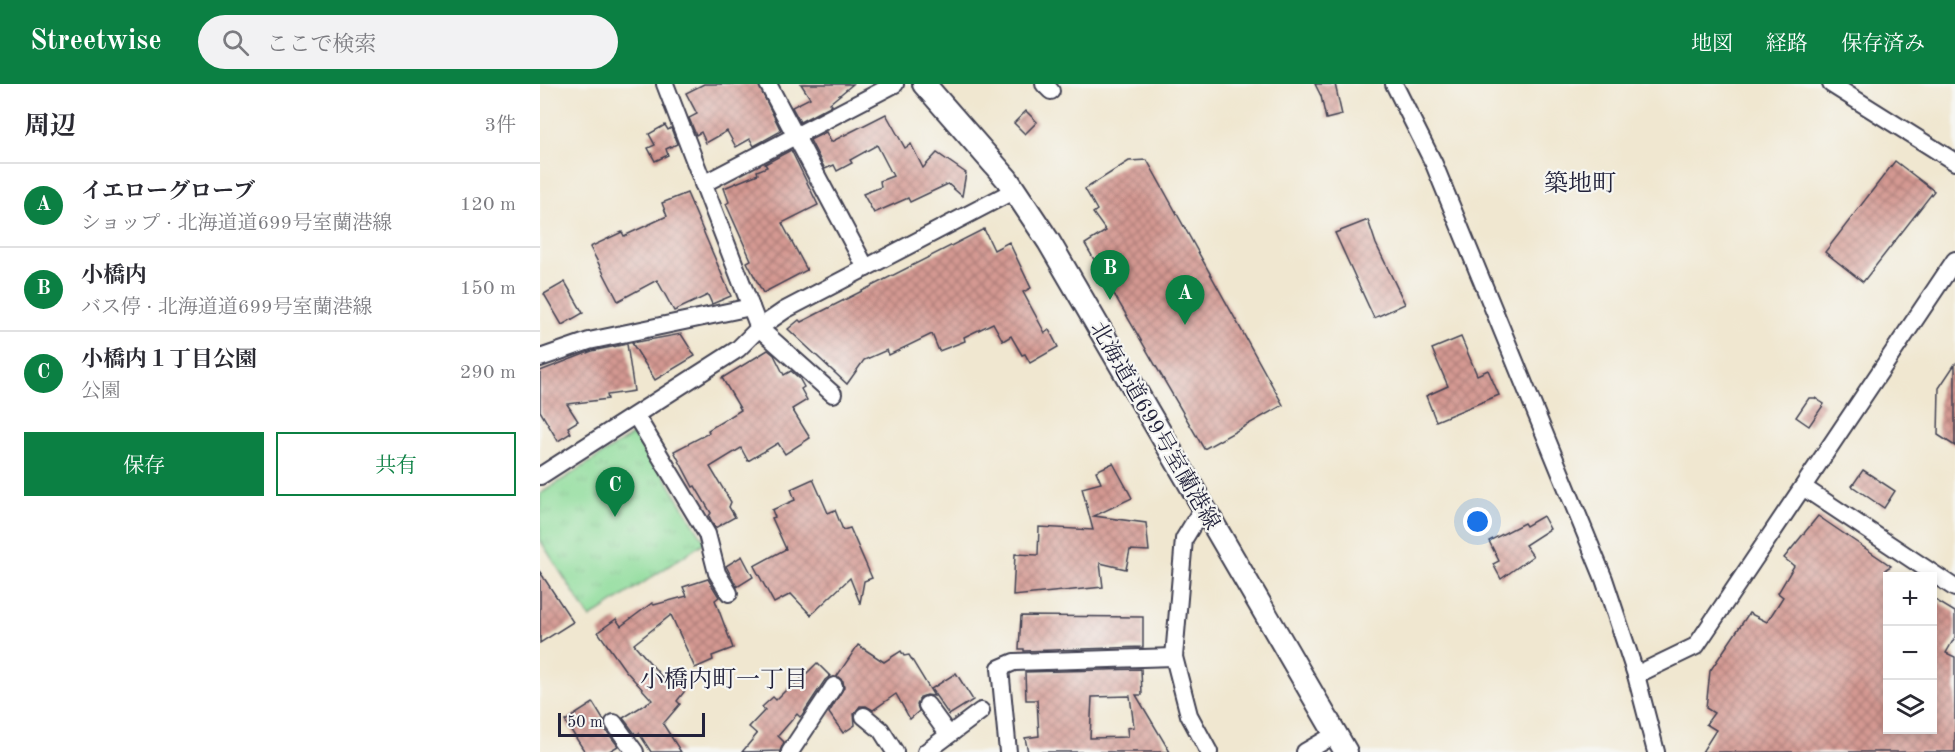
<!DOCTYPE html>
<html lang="ja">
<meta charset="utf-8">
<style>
body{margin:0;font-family:"Old Standard TT","Noto Serif JP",serif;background:#f2f2f3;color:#2b2b33}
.controls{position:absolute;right:18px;bottom:18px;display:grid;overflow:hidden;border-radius:0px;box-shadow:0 3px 9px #0003}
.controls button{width:54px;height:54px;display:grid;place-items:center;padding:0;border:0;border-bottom:2px solid #e1e1e2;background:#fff;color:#2b2b33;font:30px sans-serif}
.scale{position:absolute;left:18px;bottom:15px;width:147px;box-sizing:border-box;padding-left:6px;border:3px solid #22223b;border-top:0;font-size:16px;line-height:21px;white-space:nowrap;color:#22223b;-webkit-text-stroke:4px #f6f6f2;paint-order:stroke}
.you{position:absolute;left:938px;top:438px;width:21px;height:21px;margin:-15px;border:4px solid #fff;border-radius:50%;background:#1a73e8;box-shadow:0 0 0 9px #1a73e833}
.badge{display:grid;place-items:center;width:39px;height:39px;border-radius:50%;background:#0b8043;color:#fff;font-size:20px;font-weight:700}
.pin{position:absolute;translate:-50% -50px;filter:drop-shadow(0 2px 3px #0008)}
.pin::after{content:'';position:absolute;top:32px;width:21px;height:18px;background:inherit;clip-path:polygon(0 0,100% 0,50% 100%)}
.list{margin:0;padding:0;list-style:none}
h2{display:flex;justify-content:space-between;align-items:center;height:78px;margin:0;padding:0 24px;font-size:26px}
h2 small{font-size:20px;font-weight:400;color:#7c7c81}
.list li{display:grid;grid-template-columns:39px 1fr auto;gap:18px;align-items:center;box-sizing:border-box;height:84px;padding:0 24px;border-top:2px solid #e1e1e2}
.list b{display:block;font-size:22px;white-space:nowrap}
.list p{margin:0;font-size:20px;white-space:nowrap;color:#7c7c81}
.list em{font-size:20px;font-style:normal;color:#7c7c81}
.actions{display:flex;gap:12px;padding:18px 24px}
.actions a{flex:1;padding:14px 0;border:2px solid #0b8043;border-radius:0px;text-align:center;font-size:21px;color:#0b8043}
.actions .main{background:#0b8043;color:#fff}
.icon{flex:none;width:33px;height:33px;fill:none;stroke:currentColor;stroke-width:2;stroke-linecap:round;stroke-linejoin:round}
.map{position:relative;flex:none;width:1415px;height:668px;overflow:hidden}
header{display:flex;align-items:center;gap:36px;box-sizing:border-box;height:84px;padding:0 30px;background:#0b8043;color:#fff}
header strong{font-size:28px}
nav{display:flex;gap:33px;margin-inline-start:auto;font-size:21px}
.search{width:420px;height:54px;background:#f2f2f3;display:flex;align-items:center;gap:15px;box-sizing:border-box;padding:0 21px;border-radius:33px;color:#7c7c81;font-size:22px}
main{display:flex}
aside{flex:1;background:#fff}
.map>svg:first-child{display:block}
.park{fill:url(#park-tufts);stroke:#587f6a;stroke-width:1.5}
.building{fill:url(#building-cross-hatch);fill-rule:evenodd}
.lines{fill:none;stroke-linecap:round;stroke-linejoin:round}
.minor-casing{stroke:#414051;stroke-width:20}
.secondary-casing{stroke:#414051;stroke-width:26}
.minor{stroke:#fff;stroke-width:16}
.secondary{stroke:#fff;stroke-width:22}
.labels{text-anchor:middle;stroke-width:4.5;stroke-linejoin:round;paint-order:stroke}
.street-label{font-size:22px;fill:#22223b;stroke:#f6f6f2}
.neighbourhood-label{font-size:24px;fill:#22223b;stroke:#f6f6f2}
</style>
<header>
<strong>Streetwise</strong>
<div class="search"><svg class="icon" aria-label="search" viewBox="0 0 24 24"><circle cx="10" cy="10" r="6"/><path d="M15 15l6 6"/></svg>ここで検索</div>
<nav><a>地図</a><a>経路</a><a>保存済み</a></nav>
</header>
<main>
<aside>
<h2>周辺<small>3件</small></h2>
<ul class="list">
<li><span class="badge">A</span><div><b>イエローグローブ</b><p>ショップ · 北海道道699号室蘭港線</p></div><em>120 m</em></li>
<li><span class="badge">B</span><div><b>小橋内</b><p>バス停 · 北海道道699号室蘭港線</p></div><em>150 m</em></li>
<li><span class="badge">C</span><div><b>小橋内１丁目公園</b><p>公園</p></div><em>290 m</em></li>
</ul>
<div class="actions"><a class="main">保存</a><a>共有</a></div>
</aside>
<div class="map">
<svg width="1415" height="668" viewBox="0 0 1415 668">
<defs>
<pattern id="park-tufts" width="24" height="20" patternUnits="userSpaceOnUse" patternTransform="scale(1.5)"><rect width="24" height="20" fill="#8ddc9a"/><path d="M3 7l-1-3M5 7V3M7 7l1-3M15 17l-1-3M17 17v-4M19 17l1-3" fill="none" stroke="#79bc86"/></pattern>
<pattern id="building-cross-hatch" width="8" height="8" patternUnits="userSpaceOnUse" patternTransform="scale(1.5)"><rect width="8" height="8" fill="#d49992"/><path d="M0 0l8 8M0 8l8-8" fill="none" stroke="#ac7c78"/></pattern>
</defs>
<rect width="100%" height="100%" fill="#f6f6f2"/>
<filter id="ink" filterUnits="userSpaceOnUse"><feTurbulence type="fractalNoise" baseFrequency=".0167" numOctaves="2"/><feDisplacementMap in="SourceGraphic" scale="12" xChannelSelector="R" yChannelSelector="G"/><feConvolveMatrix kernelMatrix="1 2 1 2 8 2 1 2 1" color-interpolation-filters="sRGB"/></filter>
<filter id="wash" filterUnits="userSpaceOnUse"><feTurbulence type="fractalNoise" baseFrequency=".008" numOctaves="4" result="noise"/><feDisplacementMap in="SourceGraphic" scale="24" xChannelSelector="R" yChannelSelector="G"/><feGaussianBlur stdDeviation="1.35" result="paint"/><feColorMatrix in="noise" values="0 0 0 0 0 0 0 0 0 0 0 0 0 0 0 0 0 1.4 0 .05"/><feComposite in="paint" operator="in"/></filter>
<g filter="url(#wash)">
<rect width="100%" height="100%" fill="#f0e7d0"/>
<path class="park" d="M97 348 165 458 50 534 0 456V410Z"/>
<g id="blocks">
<g class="building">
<path d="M164 0H218L241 47 214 62 210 55 196 63 187 47 166 59 161 48 156 51 149 34 157 30 146 9Z"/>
<path d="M261 0H313L290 19 292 21 260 38 252 23 270 14Z"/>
<path d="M775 0H795L802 31 786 35 781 12Z"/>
<path d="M486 27 497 38 485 50 474 39Z"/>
<path d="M346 30 365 64 371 60 383 84 397 69 426 89 422 112 408 100 370 118 368 114 334 129 323 110 341 103 340 97 353 92 337 61 310 76 312 79 297 87 294 81 285 85 270 56 286 48 291 58Z"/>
<path d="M125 41 128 46 131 44 137 60 126 65 128 71 115 77 108 64 115 61 109 50Z"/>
<path d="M251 66 278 121 242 139 267 186 223 209 207 178 211 176 186 120 189 118 184 104 218 90 217 87 227 83 225 80Z"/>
<path d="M607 76 743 321 664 365 545 160 566 147 553 129 557 126 545 105 589 77Z"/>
<path d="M1355 77 1394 107 1323 198 1285 168Z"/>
<path d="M147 109 191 212 172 220 168 211 134 227 117 196 78 217 50 163 82 148 84 152 127 132 122 119Z"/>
<path d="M828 136 836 160 865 220 834 234 795 149Z"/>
<path d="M444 145 454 166 469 158 491 204 483 208 505 249 509 246 518 263 490 279 485 270 482 271 471 252 463 257 453 239 424 253 425 257 399 267 392 250 349 271 347 266 324 276 307 300 248 245 259 236 261 238Z"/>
<path d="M25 198 43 229 22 241 4 210Z"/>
<path d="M141 250 155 272 115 296 92 259Z"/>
<path d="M921 253 937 291 948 286 959 311 896 337 886 312 908 302 892 265Z"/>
<path d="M87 260 94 307 67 311 68 315 27 320 38 337 28 343 31 349 18 357 0 327V287L52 267Z"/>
<path d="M228 266 234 271 244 291 251 287 259 294 264 303 261 305 267 316 252 325 270 354 245 370 238 359 208 377 201 364 170 383 191 418 189 423 195 433 175 444 169 432 171 429 155 402 153 403 134 367 169 349 168 346 201 326 182 294Z"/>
<path d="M1415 280V362L1398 351 1399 304Z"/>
<path d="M1269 314H1275L1284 320 1269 342 1256 333Z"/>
<path d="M573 379 592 414 554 432 606 439 609 467 590 466 586 485 560 479 563 503 473 512 475 470 498 471 499 443 553 446 542 404 561 399 556 387Z"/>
<path d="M1323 386 1355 407 1344 424 1312 402Z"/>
<path d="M273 395 288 429 295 426 303 446 310 444 332 494 324 497 320 519 310 494 271 531 251 510 234 519 214 482 246 465 232 434 235 433 232 426 255 416 251 405Z"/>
<path d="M1003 432 1010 445 985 461 993 472 961 495 953 480 959 477 949 457 984 439 986 442Z"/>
<path d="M1278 432 1351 482 1346 485 1347 645H1392V514L1415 528V553L1406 569 1415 573V668H1162L1176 646 1166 640 1174 629 1166 624 1170 587 1209 529 1227 538 1243 513 1238 509 1254 482 1244 474Z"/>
<path d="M202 472 213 493 197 503 186 482Z"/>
<path d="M0 488 33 538 0 559Z"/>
<path d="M168 495 179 513 175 516 193 564 172 572 173 576 155 584 131 531 94 560 127 599 133 592 144 602V608L137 617 140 620 123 640 141 668H111L99 649 96 651 83 634 112 616 85 586 58 548 76 535 81 542 112 519 114 521 147 512 143 503Z"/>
<path d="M481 532 603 533V563L484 567V565H479Z"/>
<path d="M318 561 344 578 361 567 364 572 369 571 394 612 387 611 380 613 377 621 379 627 370 635 356 610 333 626 326 622H320L314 630 315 641 303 649 289 629 304 603 303 597 297 592Z"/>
<path d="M277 579 290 592 285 596 262 631 260 633 257 630 238 652 244 658 240 667 202 668 217 650 209 643 225 626 222 623 233 613 236 616 250 602 252 604Z"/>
<path d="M601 585 602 611H596L630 668H488L485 654 499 652 497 616H486L485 588ZM590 612 594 643 587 644 588 653 550 654 552 613Z"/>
<path d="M416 589 433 616 409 631 391 605Z"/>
<path d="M53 619 64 637 65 645 78 662 68 668H45L25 637Z"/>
</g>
</g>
</g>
<g filter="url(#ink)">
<use href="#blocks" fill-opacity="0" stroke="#414051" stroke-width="1.5"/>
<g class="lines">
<g class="minor-casing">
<g id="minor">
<path d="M125 0 219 244 293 310"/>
<path d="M228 0 326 184"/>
<path d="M504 0 511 7"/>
<path d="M854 0 894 80 1064 495 1096 591 1116 668"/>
<path d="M1291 0 1415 78"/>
<path d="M163 100 355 0"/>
<path d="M0 274 49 257 211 223"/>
<path d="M96 332 167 450 177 489 189 509"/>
<path d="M0 392 198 265 219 244 245 226 475 106"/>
<path d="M1263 403 1415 504"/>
<path d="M664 422 644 455 634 573 649 631 669 668"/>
<path d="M1096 591 1156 562 1415 176"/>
<path d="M387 621 408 650"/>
<path d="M324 632 341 646 355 668"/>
<path d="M74 639 95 668"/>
<path d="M250 668 294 602"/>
<path d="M386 668 441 627"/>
<path d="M468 668 460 584 474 578 634 573"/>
<path d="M765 668 796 650"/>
</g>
</g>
<g class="secondary-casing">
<path id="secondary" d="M384 0 467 95 509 158 806 668"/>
</g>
<use href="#minor" class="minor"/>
<use href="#secondary" class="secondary"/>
</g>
</g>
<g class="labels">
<g class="street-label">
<text transform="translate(616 341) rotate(60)" y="8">北海道道699号室蘭港線</text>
</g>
<g class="neighbourhood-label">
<text x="1040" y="107">築地町</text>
<text x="184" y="603">小橋内町一丁目</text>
</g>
</g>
</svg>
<div class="controls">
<button>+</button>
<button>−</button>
<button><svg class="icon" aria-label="layers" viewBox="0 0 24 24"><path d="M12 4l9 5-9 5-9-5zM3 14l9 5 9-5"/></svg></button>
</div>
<div class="scale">50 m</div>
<div class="you"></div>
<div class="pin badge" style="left:645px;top:241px">A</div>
<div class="pin badge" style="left:570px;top:216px">B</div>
<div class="pin badge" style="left:75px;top:433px">C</div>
</div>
</main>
